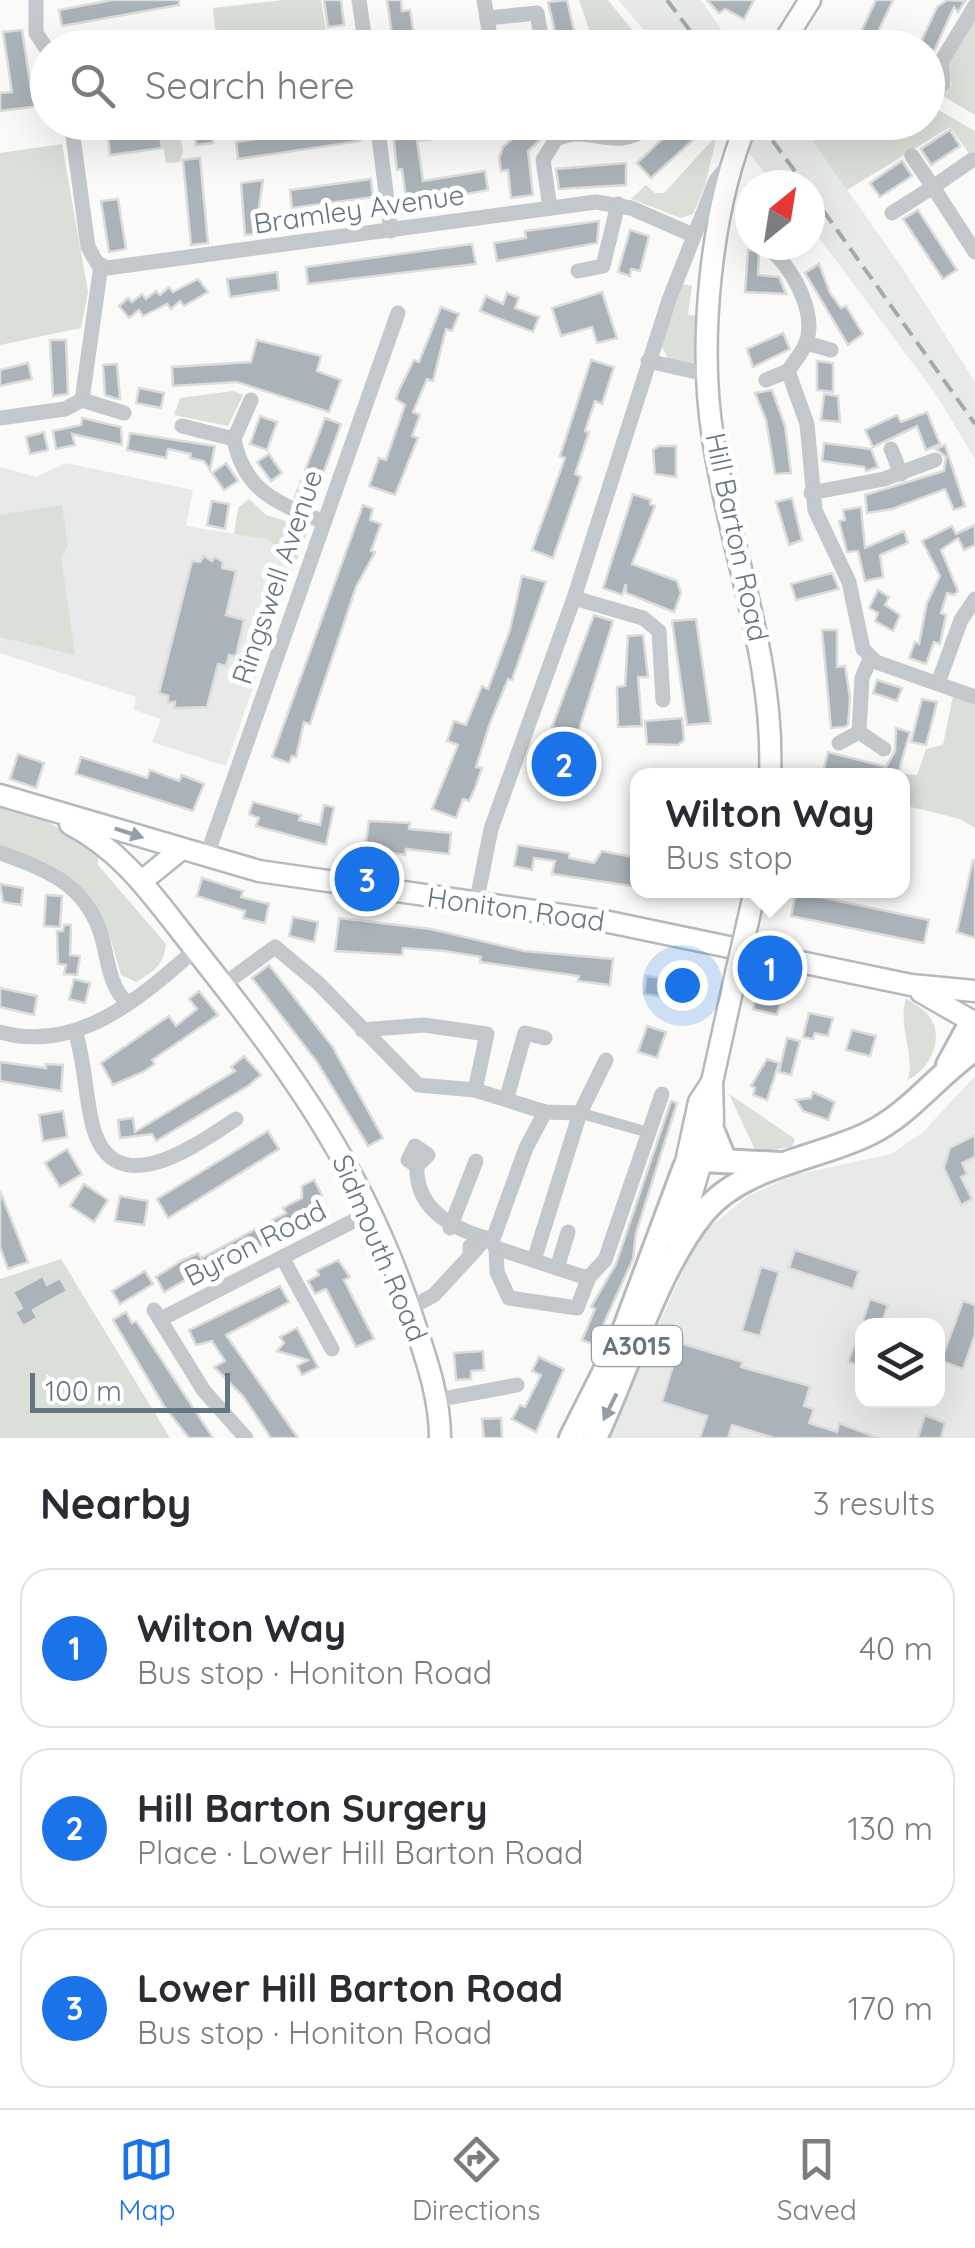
<!DOCTYPE html>
<meta charset="utf-8">
<style>
body{margin:0;font-family:Quicksand,sans-serif;background:#f7f7f7;color:#2b2b33}
.controls{position:absolute;right:30px;bottom:30px;display:grid;overflow:hidden;border-radius:20px;box-shadow:0 10px 40px #0002}
.controls button{width:90px;height:90px;display:grid;place-items:center;padding:0;border:0;border-bottom:2px solid #e1e1e2;background:#fff;color:#2b2b33;font:50px sans-serif}
.compass{position:absolute;left:735px;top:170px;width:90px;height:90px;border-radius:50%;background:#fff;box-shadow:0 10px 40px #0002;rotate:30deg}
.scale{position:absolute;left:30px;bottom:25px;width:200px;box-sizing:border-box;padding-left:10px;border:5px solid #657683;border-top:0;font-size:28px;line-height:35px;white-space:nowrap;color:#657683;-webkit-text-stroke:8px #fff;paint-order:stroke}
.you{position:absolute;left:682px;top:985px;width:35px;height:35px;margin:-25px;border:8px solid #fff;border-radius:50%;background:#1a73e8;box-shadow:0 0 0 15px #1a73e833}
.badge{display:grid;place-items:center;width:65px;height:65px;border-radius:50%;background:#1a73e8;color:#fff;font-size:32px;font-weight:700}
.pin{position:absolute;translate:-50% -50%;border:5px solid #fff;box-shadow:0 2px 10px #0006}
.popup{position:absolute;left:630px;top:768px;width:280px;height:130px;box-sizing:border-box;display:grid;place-content:center;border-radius:20px;background:#fff;filter:drop-shadow(0 2px 8px #0005);font-size:32px;white-space:nowrap;color:#7c7c81}
.popup b{font-size:38px;color:#2b2b33}
.popup::after{content:'';position:absolute;left:50%;top:100%;margin-left:-20px;border:20px solid transparent;border-top-color:#fff}
.list{margin:0;padding:0;list-style:none}
h2{display:flex;justify-content:space-between;align-items:center;height:130px;margin:0;padding:0 40px;font-size:42px}
h2 small{font-size:32px;font-weight:400;color:#7c7c81}
.list li{display:grid;grid-template-columns:65px 1fr auto;gap:30px;align-items:center;box-sizing:border-box;height:160px;margin:0 20px 20px;padding:0 20px;border:2px solid #e1e1e2;border-radius:30px}
.list b{display:block;font-size:38px;white-space:nowrap}
.list p{margin:0;font-size:32px;white-space:nowrap;color:#7c7c81}
.list em{font-size:32px;font-style:normal;color:#7c7c81}
.icon{flex:none;width:55px;height:55px;fill:none;stroke:currentColor;stroke-width:2;stroke-linecap:round;stroke-linejoin:round}
.map{position:relative;flex:none;width:975px;height:1438px;overflow:hidden}
.search{position:absolute;background:#fff;box-shadow:0 10px 40px #0002;left:30px;right:30px;top:30px;height:110px;display:flex;align-items:center;gap:25px;box-sizing:border-box;padding:0 35px;border-radius:55px;color:#7c7c81;font-size:38px}
.sheet{height:670px;background:#fff}
nav{display:flex;justify-content:space-around;align-items:center;box-sizing:border-box;height:140px;border-top:2px solid #e1e1e2;background:#fff;font-size:28px;color:#7c7c81}
nav a{display:grid;justify-items:center;gap:5px}
nav .on{color:#1a73e8}
.map>svg:first-child{display:block}
.built{fill:#e8e9e9;fill-rule:evenodd}
.green{fill:#dadfd7}
.building{fill:#aab3b9;stroke:#dcdcda;stroke-width:2.5}
.lines{fill:none;stroke-linecap:round;stroke-linejoin:round}
.secondary-casing{stroke:#b3babf;stroke-width:25}
.primary-casing{stroke:#b5babe;stroke-width:28}
.pedestrian{stroke:#c3c8cc;stroke-width:11}
.minor{stroke:#c3c8cc;stroke-width:15}
.secondary{stroke:#fff;stroke-width:20}
.primary{stroke:#fff;stroke-width:22}
.rail{stroke:#a2aab0;stroke-width:4;stroke-dasharray:15 8;stroke-linecap:butt}
.secondary-bridge-casing{stroke:#b3babf;stroke-width:25;stroke-linecap:butt}
.secondary-bridge{stroke:#fff;stroke-width:20}
.oneway{fill:#939fa8}
.labels{text-anchor:middle;stroke-width:10;stroke-linejoin:round;paint-order:stroke}
.shield{fill:#fff;stroke:#939fa8;stroke-width:2.5}
.shield-label{font-size:25px;font-weight:bold;fill:#657683}
.street-label{font-size:28px;fill:#657683;stroke:#fff}
</style>
<div class="map">
<svg width="975" height="1438" viewBox="0 0 975 1438">
<rect width="100%" height="100%" fill="#fafaf8"/>
<g class="built">
<path d="M618 0H701L733 47H659Z"/>
<path d="M724 123H800L901 266 975 382V459L935 393 810 226V185H775Z"/>
<path d="M66 463 193 490 186 526 267 539 296 562 226 766 152 742 161 719 134 710 136 697 0 653V467L36 477Z"/>
<path d="M975 1076V1438H607L694 1247 711 1226 748 1196 794 1175 891 1154 922 1133ZM862 1326H938V1400H862Z"/>
</g>
<g class="green">
<path d="M283 0H321L326 31 216 37 213 8Z"/>
<path d="M579 0H608L646 47H595Z"/>
<path d="M975 16V115L928 87 952 86 947 66Z"/>
<path d="M928 104 975 131V162L950 127 847 190 800 123 928 122Z"/>
<path d="M91 123H177L183 150 180 162 166 163 160 126 93 135Z"/>
<path d="M717 135 705 186 693 214 681 218 631 199 646 185 655 193H664Z"/>
<path d="M62 144 88 292 81 328 0 345V153Z"/>
<path d="M683 284 692 286 688 315 699 316 700 356 696 366 669 361 661 345Z"/>
<path d="M233 391 243 395 228 426 174 415 180 398Z"/>
<path d="M249 499 266 515 309 528 296 562 267 539 234 534 238 508Z"/>
<path d="M62 505 68 546 61 557 75 655 0 637V515Z"/>
<path d="M953 696 975 705V828L960 819 903 805 902 774 917 775 926 749 943 745Z"/>
<path d="M0 805 43 819 98 852V865L166 944C164 965 153 972 136 982L121 975C101 896 80 869 0 846Z"/>
<path d="M906 998C914 1004 926 1010 931 1019 945 1041 927 1072 907 1080 917 1061 897 1026 906 998Z"/>
<path d="M729 1094 795 1139 792 1147 756 1152Z"/>
<path d="M61 1259 170 1438H0V1279Z"/>
</g>
<g class="building">
<path d="M112 0H179V5L62 26 59 10Z"/>
<path d="M324 0H341L344 25 328 27Z"/>
<path d="M387 0H401L402 11 410 10 416 48H394Z"/>
<path d="M567 0 571 18 578 48H559L548 2Z"/>
<path d="M707 0H754L744 19 725 9 719 13Z"/>
<path d="M876 0H893L874 40 860 34Z"/>
<path d="M947 0 965 1 958 12 954 7 934 51 920 44 937 7Z"/>
<path d="M22 30 31 89 48 87V105L0 111V93L12 92 3 32Z"/>
<path d="M193 122H210L213 143 196 145Z"/>
<path d="M392 122H468L470 134 417 141 423 181 485 171 488 190 407 205 402 169 397 170Z"/>
<path d="M531 122H560L528 151 533 195 511 198 508 170 501 171 499 158 503 147Z"/>
<path d="M680 122H697L704 130 651 178 637 163Z"/>
<path d="M358 124 360 141 238 159 236 142Z"/>
<path d="M950 130 960 146 931 165 921 149Z"/>
<path d="M159 131 162 148 110 155 108 137Z"/>
<path d="M200 158 208 243 191 245 183 160Z"/>
<path d="M902 161 912 176 880 197 870 183Z"/>
<path d="M626 163V185L559 189 556 169Z"/>
<path d="M371 179 373 197 292 208 290 190Z"/>
<path d="M263 180 259 207 262 233 245 235 241 183Z"/>
<path d="M118 199 126 249 109 252 101 201Z"/>
<path d="M918 210 957 270 943 279 903 219Z"/>
<path d="M599 221 597 243 497 261 494 243 526 238 525 231Z"/>
<path d="M630 230 649 236 640 271 631 269 630 276 618 272Z"/>
<path d="M472 244 476 264 308 284 306 267Z"/>
<path d="M748 250 759 251 758 275 779 277 786 294 745 292Z"/>
<path d="M819 264 830 293 841 308 846 306 863 334 848 345 805 273Z"/>
<path d="M277 272 279 290 230 297 227 279Z"/>
<path d="M198 279 208 292 184 306 180 301 171 309 167 304 143 316 139 310 129 318 119 306 128 298 132 302 142 294 146 299 156 291 160 295 169 287 173 292Z"/>
<path d="M602 292 617 338 597 343 592 327 561 336 552 308Z"/>
<path d="M507 293 519 298 515 308 539 317 533 332 480 311 486 296 503 304Z"/>
<path d="M441 307 459 314 452 331 446 329 433 381 427 379 413 412 420 415 412 436 418 438 395 495 369 486 379 458 386 460 405 405 396 399 399 390 414 360 419 362Z"/>
<path d="M783 333 790 349 753 367 747 349Z"/>
<path d="M50 340H66L68 394 53 396Z"/>
<path d="M257 340 321 356 317 371 341 380 329 412 237 382 173 386 172 367 251 362Z"/>
<path d="M591 360 614 367 602 404 595 401 585 431 589 432 575 474 581 477 553 558 532 550 565 458 560 456Z"/>
<path d="M817 361 833 363V392L817 390Z"/>
<path d="M28 363 32 379 0 386V370Z"/>
<path d="M117 364 120 399H117L105 395 103 365Z"/>
<path d="M139 388 164 393 161 408 136 403Z"/>
<path d="M772 390 785 426 791 473 775 474 766 420 755 393Z"/>
<path d="M824 394 838 396 840 422 821 420Z"/>
<path d="M927 412 940 444 926 450 917 426 873 447 865 430 897 415 901 422Z"/>
<path d="M260 416 277 422 267 450 250 444Z"/>
<path d="M82 418 121 427 122 445 72 434 75 445 56 449 53 431 81 425Z"/>
<path d="M325 418 341 424 312 504 295 497Z"/>
<path d="M44 432 48 450 30 454 26 437Z"/>
<path d="M130 433 215 446 210 470 204 461 190 458 191 454 168 449 166 458 127 450Z"/>
<path d="M824 443 871 449 878 467 866 471 864 467 822 461Z"/>
<path d="M945 445 965 506 954 510 945 489 892 509 867 513 865 495 944 471 946 457 936 449Z"/>
<path d="M659 446H676V477L655 474 653 450Z"/>
<path d="M269 454 282 473 271 481 257 462Z"/>
<path d="M226 463 238 481 224 490 212 473Z"/>
<path d="M633 494 651 500 650 504 655 506 632 564 677 581 681 593 674 612 626 593V584L622 595 603 588Z"/>
<path d="M792 498 802 540 789 545 776 502Z"/>
<path d="M212 501 229 504 225 529 207 525Z"/>
<path d="M363 505 373 509 370 520 381 524 371 551 375 552 356 587 310 724 304 722 296 757 292 756 289 763 272 757Z"/>
<path d="M861 507 865 548 904 531 908 543 880 555 883 577 865 581 858 551 847 552 839 521 845 520 843 510Z"/>
<path d="M975 525V545L964 550 958 538 941 550 958 591 954 595 947 593 941 613 946 615 940 644 934 642 926 664 909 658 915 642 919 644 927 603 940 576 922 541 952 526 956 534Z"/>
<path d="M204 556 212 561 215 557 223 562 222 568 236 571 226 615 244 620 236 656 229 655 226 666 218 664 207 707 174 708 175 702 168 703V696L159 693 192 561 200 562Z"/>
<path d="M832 573 839 589 796 600 791 584Z"/>
<path d="M522 576 546 582 512 680 508 679 490 723 476 767 482 768 475 788 469 801 463 799 456 818 432 809 458 745 447 741 454 721 466 725 482 686 488 689 510 630Z"/>
<path d="M878 590 889 597 885 605 900 615 893 631 875 621 878 613 869 608Z"/>
<path d="M594 615 613 621 577 736 552 727Z"/>
<path d="M696 619 711 723 687 725 672 621Z"/>
<path d="M822 630H837V667L845 666 850 698 848 725 844 727 831 728Z"/>
<path d="M643 635 648 677H638L642 726 618 727 617 687 625 686 628 636Z"/>
<path d="M877 680 902 688 897 701 873 693Z"/>
<path d="M922 699 937 702 926 745 911 742Z"/>
<path d="M682 718 684 740 678 745 647 744 645 721Z"/>
<path d="M896 728 910 732 899 770 904 776H848L824 769 828 752 886 767 895 751Z"/>
<path d="M553 748 581 755 575 780 546 773Z"/>
<path d="M18 754 44 763 36 788 10 779Z"/>
<path d="M81 757 147 778 150 770 179 781 182 775 204 784 193 811 76 774Z"/>
<path d="M253 802 301 815 299 820 320 825 324 805 334 807 326 845 256 826 259 818 249 814Z"/>
<path d="M369 821 410 823 409 829 451 833 449 854 406 849 405 855 365 848Z"/>
<path d="M518 845 569 853V858L594 863 602 851 638 858V887L552 874 555 861 534 858 532 870 514 866Z"/>
<path d="M973 860 975 861V938L957 932Z"/>
<path d="M202 878 243 891 241 897 269 904 265 923 243 918 245 911 197 896Z"/>
<path d="M0 884 23 888 21 905 3 902Z"/>
<path d="M796 892 929 920 924 943 791 916Z"/>
<path d="M46 895 62 896 60 927 44 926Z"/>
<path d="M293 917 318 922 314 942 289 936Z"/>
<path d="M339 918 431 929 524 951 613 959 610 985 578 981 579 976 480 962 481 957 445 951 403 948 402 955 335 951Z"/>
<path d="M64 925H71L70 955 80 956 77 975 64 974 66 965 58 964 57 931H63Z"/>
<path d="M269 965 332 1046 383 1138 368 1146 317 1062 252 978Z"/>
<path d="M646 976 671 979 668 998 644 994Z"/>
<path d="M74 979 90 983 85 1003 69 999Z"/>
<path d="M759 985 783 992 777 1015 753 1009Z"/>
<path d="M0 988 37 996 34 1015 0 1007Z"/>
<path d="M199 991 218 1015 152 1060 155 1064 143 1072 113 1085 101 1063 169 1016 176 1026 197 1009 189 999Z"/>
<path d="M809 1013 833 1018 828 1036 815 1033 813 1039 803 1037Z"/>
<path d="M647 1026 666 1032 657 1058 638 1052Z"/>
<path d="M852 1030 876 1036 870 1056 846 1050Z"/>
<path d="M787 1038 800 1041 791 1075 779 1072Z"/>
<path d="M244 1056 261 1075 248 1086 156 1141 152 1134 120 1138 118 1120 133 1118 135 1132 235 1071 231 1067Z"/>
<path d="M767 1059 779 1063 767 1100 753 1095 755 1088 751 1086Z"/>
<path d="M0 1062 46 1068V1064L63 1065 61 1091 0 1081Z"/>
<path d="M813 1092 835 1102 828 1120 803 1111 796 1100 811 1098Z"/>
<path d="M671 1101 677 1103 636 1233 633 1259 594 1345 582 1340 595 1309 591 1307 616 1264Z"/>
<path d="M63 1111 67 1137 43 1141 39 1115Z"/>
<path d="M268 1131 279 1149 168 1218 157 1199Z"/>
<path d="M975 1135V1157L962 1163 967 1174 961 1177 972 1199 961 1205 944 1168 950 1148Z"/>
<path d="M67 1149 82 1174 60 1187 45 1163Z"/>
<path d="M314 1180 322 1195 317 1197 320 1204 301 1214 303 1218 288 1227 290 1231 215 1270 212 1265 164 1292 156 1277 181 1261 198 1253 201 1258 286 1213 283 1208 302 1198V1186Z"/>
<path d="M84 1184 108 1200 94 1222 70 1206Z"/>
<path d="M0 1191 28 1262 8 1269 0 1247Z"/>
<path d="M120 1196 148 1201 144 1225 115 1221Z"/>
<path d="M795 1250 859 1271 853 1289 789 1268Z"/>
<path d="M338 1260 350 1277 344 1280 374 1339 356 1347 326 1289 315 1294 308 1281 319 1275 317 1270Z"/>
<path d="M761 1267 779 1272 760 1336 742 1331Z"/>
<path d="M145 1271 153 1284 120 1304 112 1291Z"/>
<path d="M43 1276 47 1285 60 1278 67 1291 33 1310 37 1318 23 1326 15 1312 22 1308 13 1292Z"/>
<path d="M280 1286 289 1302 226 1335 298 1438H271L243 1396 214 1367 225 1361 212 1341 196 1345 189 1330Z"/>
<path d="M870 1299 888 1305 881 1326H861Z"/>
<path d="M963 1301 975 1305V1335L963 1369 941 1361Z"/>
<path d="M126 1312 132 1323 136 1321 213 1438H189L164 1406 113 1320Z"/>
<path d="M861 1326 862 1327V1367L848 1362Z"/>
<path d="M297 1328 318 1367 302 1375 297 1366 308 1360 277 1351 284 1343 280 1337Z"/>
<path d="M680 1343 743 1362 741 1367 810 1386 804 1406 814 1409 809 1423 837 1432 839 1423 878 1438H774L732 1425 728 1438H700L707 1416 662 1402Z"/>
<path d="M483 1351 484 1370 471 1371V1379L456 1380 454 1353Z"/>
<path d="M539 1357 564 1369 536 1432 512 1419 520 1405 525 1407 541 1375 532 1371Z"/>
<path d="M925 1415 945 1423 941 1438H918Z"/>
<path d="M501 1418 502 1438H484L482 1419Z"/>
</g>
<g class="lines">
<g class="secondary-casing">
<g id="secondary">
<path d="M780 48 810 0"/>
<path d="M747 122C710 211 698 344 713 438 730 552 775 659 770 776"/>
<path d="M0 795 259 871 604 921 911 985 975 991"/>
<path d="M70 824C127 853 159 905 198 953 293 1073 365 1172 413 1319 426 1358 440 1397 440 1438"/>
<path d="M142 881 179 851"/>
<path d="M748 921 755 890"/>
<path d="M921 992 970 1020"/>
<path d="M685 1167 699 1102 712 1082 736 973"/>
<path d="M677 1244 713 1122 712 1082"/>
</g>
</g>
<g class="primary-casing">
<g id="primary">
<path d="M948 1065 971 1023"/>
<path d="M711 1127 725 1161"/>
<path d="M571 1438 620 1341 685 1167 702 1160 780 1164"/>
<path d="M595 1438C628 1369 657 1268 704 1212 743 1165 817 1159 868 1134 910 1114 937 1075 975 1049"/>
</g>
</g>
<path class="pedestrian" d="M580 1113 647 1132"/>
<g class="minor">
<path d="M36 0V33L48 51"/>
<path d="M359 0 366 48"/>
<path d="M484 0 492 48"/>
<path d="M487 18 537 13 543 48"/>
<path d="M943 84 941 62 975 6"/>
<path d="M71 122 88 247 97 263 107 268 596 202 631 208 693 235"/>
<path d="M377 122 391 231"/>
<path d="M912 156 933 187 972 160"/>
<path d="M550 208 543 160 556 139C595 122 611 157 657 122"/>
<path d="M892 213 933 187 975 252"/>
<path d="M770 250C793 267 817 314 806 343 802 353 794 362 788 371"/>
<path d="M578 271 603 266 618 204"/>
<path d="M806 343 831 350"/>
<path d="M648 361 710 375"/>
<path d="M766 380 788 371 807 424 815 510 849 582 863 649 876 662 975 697"/>
<path d="M82 400 101 265"/>
<path d="M0 418 65 409 82 400 124 413"/>
<path d="M182 426 234 439C244 491 277 503 322 521"/>
<path d="M234 439 251 400"/>
<path d="M891 449 901 474"/>
<path d="M811 493 884 479 935 460"/>
<path d="M574 598 643 618 659 631 663 700"/>
<path d="M938 683 961 620 975 599"/>
<path d="M859 732 884 749"/>
<path d="M839 743 859 732 862 678 870 659"/>
<path d="M0 853C52 870 92 889 104 946 109 968 111 987 127 1003"/>
<path d="M206 858 398 313"/>
<path d="M476 904 491 829 574 598 669 300 716 180 733 160"/>
<path d="M223 985 275 947 318 983 418 1085 475 1090 545 1112 580 1113 606 1060"/>
<path d="M362 1030 424 1025 487 1034 475 1090"/>
<path d="M0 1032C77 1054 140 998 195 950"/>
<path d="M76 1034C85 1064 85 1096 93 1127 115 1206 199 1143 236 1119"/>
<path d="M507 1097 525 1033 545 1038"/>
<path d="M417 1166 428 1155 415 1146 408 1160 417 1166C415 1209 452 1228 486 1238"/>
<path d="M450 1228 476 1161"/>
<path d="M492 1242 496 1248 581 1276 589 1277 605 1260 662 1094"/>
<path d="M496 1248 497 1272 509 1298 577 1308 589 1277"/>
<path d="M470 1256 486 1238 492 1242 526 1148 545 1112"/>
<path d="M282 1257 332 1349"/>
<path d="M534 1260 580 1113"/>
<path d="M557 1268 568 1232"/>
<path d="M410 1308 434 1295 470 1256V1246"/>
<path d="M154 1310 204 1391 246 1438"/>
<path d="M161 1319 371 1212"/>
<path d="M437 1400 517 1385"/>
</g>
<use href="#secondary" class="secondary"/>
<use href="#primary" class="primary"/>
<g class="rail">
<path d="M667 0 703 48"/>
<path d="M759 122 805 185"/>
<path d="M810 192 975 424"/>
</g>
<g class="secondary-bridge-casing">
<path id="secondary-bridge" d="M736 973 748 921"/>
</g>
<use href="#secondary-bridge" class="secondary-bridge"/>
</g>
<defs><path id="oneway-solid" d="M-6-.8H1V-3.2L6.5 0L1 3.2V.8H-6Z" transform="scale(2.5)"/></defs>
<g class="oneway">
<use href="#oneway-solid" transform="translate(129 833) rotate(18)"/>
<use href="#oneway-solid" transform="translate(610 1407) rotate(116)"/>
</g>
<g class="labels">
<rect class="shield" x="592" y="1326" width="90" height="40" rx="8"/>
<g class="shield-label">
<text x="637" y="1355">A3015</text>
</g>
<g class="street-label">
<text transform="translate(359 209) rotate(-8)" y="10">Bramley Avenue</text>
<text transform="translate(737 537) rotate(78)" y="10">Hill Barton Road</text>
<text transform="translate(277 577) rotate(-71)" y="10">Ringswell Avenue</text>
<text transform="translate(516 909) rotate(8)" y="10">Honiton Road</text>
<text transform="translate(255 1243) rotate(-27)" y="10">Byron Road</text>
<text transform="translate(380 1248) rotate(67)" y="10">Sidmouth Road</text>
</g>
</g>
</svg>
<div class="controls">
<button><svg class="icon" aria-label="layers" viewBox="0 0 24 24"><path d="M12 4l9 5-9 5-9-5zM3 14l9 5 9-5"/></svg></button>
</div>
<svg class="compass" viewBox="-18 -18 36 36"><path d="M0-13l5 13h-10z" fill="#e53935"/><path d="M0 13l5-13h-10z" fill="#7c7c81"/></svg>
<div class="scale">100 m</div>
<div class="you"></div>
<div class="pin badge" style="left:770px;top:968px">1</div>
<div class="popup"><b>Wilton Way</b>Bus stop</div>
<div class="pin badge" style="left:564px;top:764px">2</div>
<div class="pin badge" style="left:367px;top:879px">3</div>
<div class="search"><svg class="icon" aria-label="search" viewBox="0 0 24 24"><circle cx="10" cy="10" r="6"/><path d="M15 15l6 6"/></svg>Search here</div>
</div>
<section class="sheet">
<h2>Nearby<small>3 results</small></h2>
<ul class="list">
<li><span class="badge">1</span><div><b>Wilton Way</b><p>Bus stop · Honiton Road</p></div><em>40 m</em></li>
<li><span class="badge">2</span><div><b>Hill Barton Surgery</b><p>Place · Lower Hill Barton Road</p></div><em>130 m</em></li>
<li><span class="badge">3</span><div><b>Lower Hill Barton Road</b><p>Bus stop · Honiton Road</p></div><em>170 m</em></li>
</ul>
</section>
<nav>
<a class="on"><svg class="icon" aria-label="map" viewBox="0 0 24 24"><path d="M3 6l6-2 6 2 6-2v14l-6 2-6-2-6 2zM9 4v14M15 6v14"/></svg>Map</a>
<a><svg class="icon" aria-label="directions" viewBox="0 0 24 24"><path d="M12 3l9 9-9 9-9-9zM9 14v-3h6M13 9l2 2-2 2"/></svg>Directions</a>
<a><svg class="icon" aria-label="saved" viewBox="0 0 24 24"><path d="M7 4h10v16l-5-4-5 4z"/></svg>Saved</a>
</nav>
